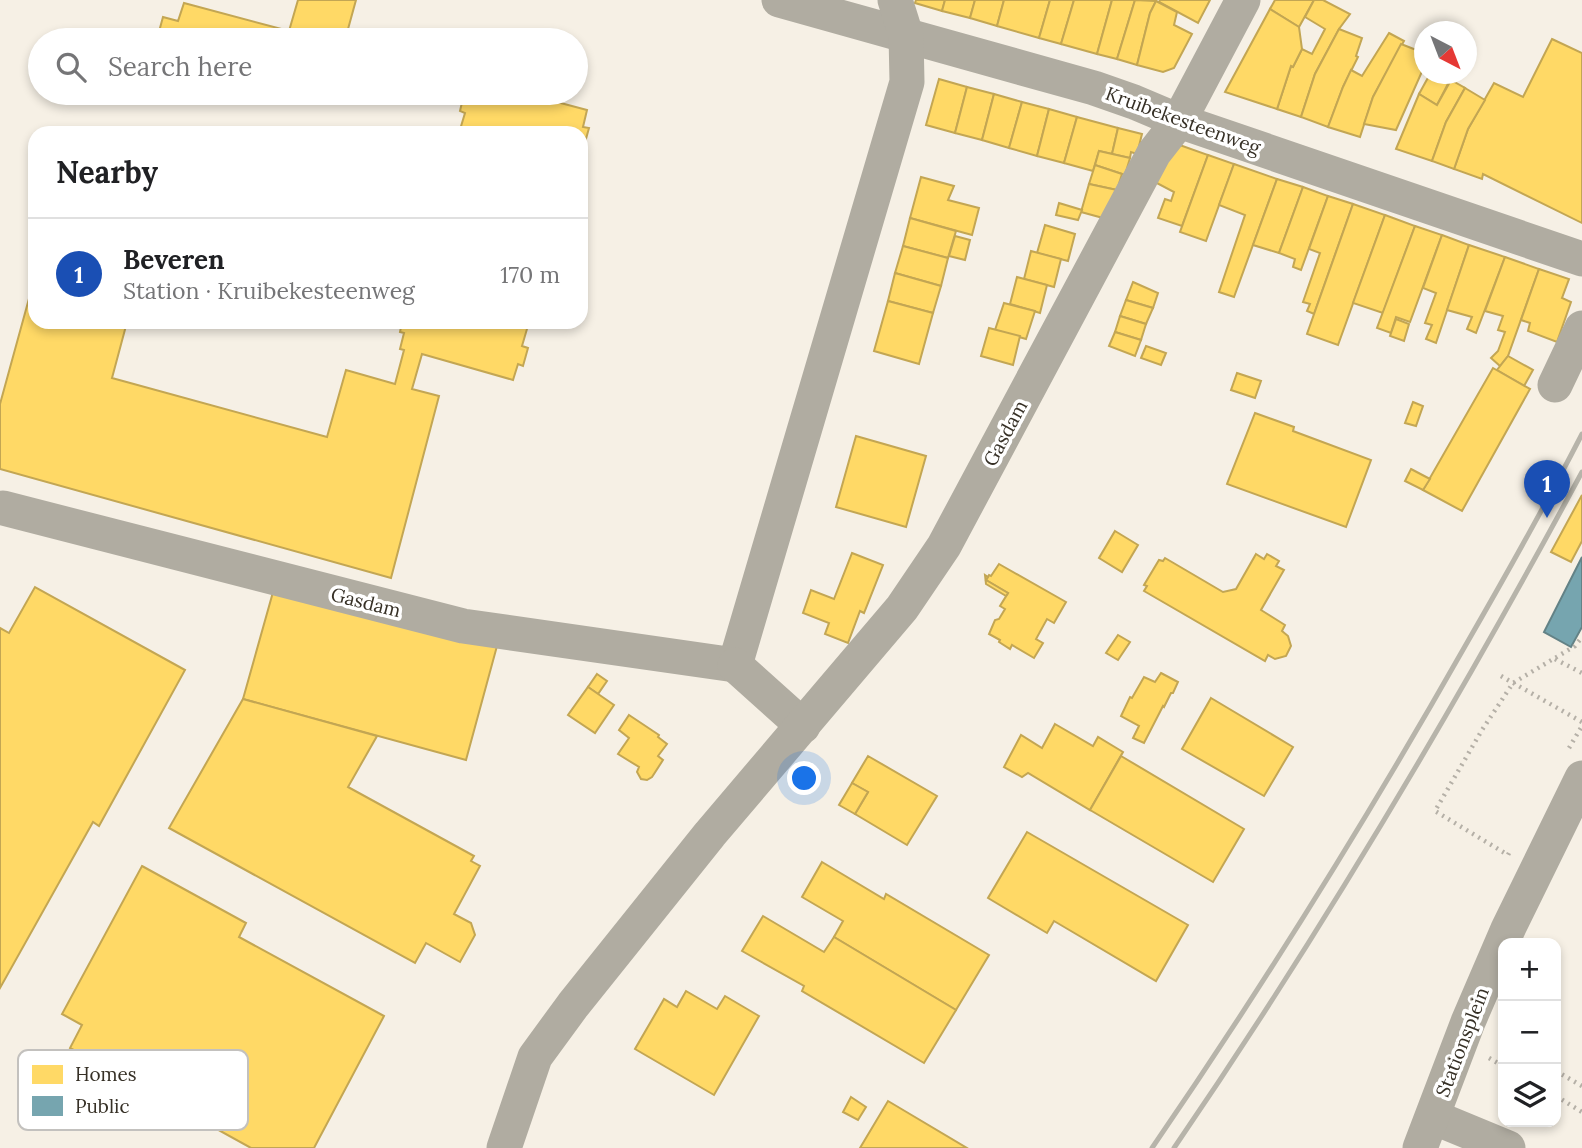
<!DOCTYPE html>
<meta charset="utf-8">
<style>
body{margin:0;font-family:Lora,serif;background:#f2f2f2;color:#202124}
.controls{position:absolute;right:21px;bottom:21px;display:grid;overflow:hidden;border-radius:14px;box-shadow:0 4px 10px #0003}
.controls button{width:63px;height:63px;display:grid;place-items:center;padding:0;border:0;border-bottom:2px solid #e0e0e0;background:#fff;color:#202124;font:35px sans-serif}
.compass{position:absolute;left:1414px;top:21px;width:63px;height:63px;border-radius:50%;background:#fff;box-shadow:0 4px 10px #0003;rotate:138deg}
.you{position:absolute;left:805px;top:779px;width:24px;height:24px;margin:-18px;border:5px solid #fff;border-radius:50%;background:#1a73e8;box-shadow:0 0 0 10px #1a73e833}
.badge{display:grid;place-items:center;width:46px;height:46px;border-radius:50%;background:#797369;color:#fff;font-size:23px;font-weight:700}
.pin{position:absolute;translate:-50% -58px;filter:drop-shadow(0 2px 4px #0008)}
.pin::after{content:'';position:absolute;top:37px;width:24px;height:21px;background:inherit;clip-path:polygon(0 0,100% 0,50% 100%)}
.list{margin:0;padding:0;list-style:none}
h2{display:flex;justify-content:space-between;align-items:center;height:91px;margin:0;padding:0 28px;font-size:30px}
h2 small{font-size:23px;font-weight:400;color:#757577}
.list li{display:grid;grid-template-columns:46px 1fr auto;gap:21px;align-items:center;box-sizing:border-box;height:112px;padding:0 28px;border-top:2px solid #e0e0e0}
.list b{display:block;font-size:26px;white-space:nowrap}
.list p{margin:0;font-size:23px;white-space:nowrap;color:#757577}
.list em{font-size:23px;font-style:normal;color:#757577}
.icon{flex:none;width:38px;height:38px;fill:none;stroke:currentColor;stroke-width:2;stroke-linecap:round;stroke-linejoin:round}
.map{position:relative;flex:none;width:1582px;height:1148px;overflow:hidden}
.search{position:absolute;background:#fff;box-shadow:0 4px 10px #0003;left:28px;top:28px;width:560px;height:77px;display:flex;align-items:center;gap:18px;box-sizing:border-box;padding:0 24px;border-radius:38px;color:#757577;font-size:26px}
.panel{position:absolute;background:#fff;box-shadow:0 4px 10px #0003;left:28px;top:126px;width:560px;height:203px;border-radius:21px}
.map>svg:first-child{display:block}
.homes{fill:#ffd966;stroke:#c3a653;stroke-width:2}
.public{fill:#76a5af;stroke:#638286;stroke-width:2}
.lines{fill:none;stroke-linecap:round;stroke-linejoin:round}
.path{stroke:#b5b0a7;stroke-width:4.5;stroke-dasharray:2 5;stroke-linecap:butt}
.minor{stroke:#b0aca1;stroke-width:35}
.rail{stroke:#b7b4aa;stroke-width:5}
.labels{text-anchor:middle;stroke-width:7;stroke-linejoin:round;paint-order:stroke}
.street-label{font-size:19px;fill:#363026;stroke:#fff}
.key{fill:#fff;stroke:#c3c1be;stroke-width:2}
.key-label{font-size:19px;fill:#363026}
</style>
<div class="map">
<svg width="1582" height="1148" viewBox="0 0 1582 1148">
<rect width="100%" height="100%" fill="#f6f0e5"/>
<g class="homes">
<path d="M298 0H356L345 40H163L157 39 163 17 178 21 184 3 289 31Z"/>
<path d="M916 0H945L942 11 915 3Z"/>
<path d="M945 0H975L970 18 942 11Z"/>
<path d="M975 0H1004L997 26 970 18Z"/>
<path d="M1004 0H1050L1039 38 997 26Z"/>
<path d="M1050 0H1074L1061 44 1039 38Z"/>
<path d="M1074 0H1112L1097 54 1061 44Z"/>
<path d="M1112 0H1135L1117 59 1097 54Z"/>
<path d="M1135 0 1156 1 1150 13 1137 65 1117 59Z"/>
<path d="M1160 0H1210L1198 23 1159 2Z"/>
<path d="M1275 0H1314L1299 27 1270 9Z"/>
<path d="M1314 0H1323L1350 14 1339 29 1315 74 1301 117 1277 109 1291 66 1293 67 1302 49 1312 54 1325 29 1305 17Z"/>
<path d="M1156 1 1177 12 1174 25 1192 34 1174 68 1163 72 1137 65 1150 13Z"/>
<path d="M1270 9 1299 27 1302 49 1293 67 1291 66 1277 109 1225 92Z"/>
<path d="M1339 29 1362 38 1356 56 1358 57 1343 87 1328 127 1301 117 1315 74Z"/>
<path d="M1389 33 1404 41 1373 97 1360 137 1328 127 1343 87 1351 70 1362 76Z"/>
<path d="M1552 39 1582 53V223L1483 174 1482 179 1454 169 1468 129 1494 83 1523 97Z"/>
<path d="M1401 44 1424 53V67L1396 130 1364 124 1373 97Z"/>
<path d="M1430 74H1447L1452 76 1437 105 1419 94Z"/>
<path d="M939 79 967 87 955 133 926 125Z"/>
<path d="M1451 80 1465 88 1446 122 1432 161 1396 149 1419 94 1437 105Z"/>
<path d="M967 87 994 94 982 140 955 133Z"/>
<path d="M1465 88 1485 100 1468 129 1454 169 1432 161 1446 122Z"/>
<path d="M471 93H523L587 110 583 127 589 128 584 146 581 145V133H459L465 113 460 111 464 94 470 95Z"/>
<path d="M994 94 1022 102 1009 148 982 140Z"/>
<path d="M1022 102 1049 109 1037 156 1009 148Z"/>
<path d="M1049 109 1077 117 1064 163 1037 156Z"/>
<path d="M1077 117 1118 128 1112 154 1099 151 1093 171 1064 163Z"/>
<path d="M1118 128 1142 134 1137 154 1131 152 1130 158 1112 154Z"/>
<path d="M1174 143 1208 155 1182 226 1158 218 1165 199 1171 201 1174 192 1153 181Z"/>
<path d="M1099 151 1130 158 1125 175 1095 165Z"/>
<path d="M1208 155 1234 164 1206 241 1180 232Z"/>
<path d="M1234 164 1277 179 1234 297 1219 292 1245 215 1219 205Z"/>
<path d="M1095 165 1122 174 1117 190 1089 184Z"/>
<path d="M921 177 954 186 948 200 979 208 972 235 910 218Z"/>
<path d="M1277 179 1303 187 1279 253 1253 245Z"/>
<path d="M1089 184 1117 190 1103 218 1081 212Z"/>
<path d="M1303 187 1328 196 1301 270 1293 267 1295 259 1279 253Z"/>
<path d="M1328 196 1353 204 1314 314 1307 311 1310 304 1303 302 1320 253 1309 249Z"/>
<path d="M1059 203 1082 210 1078 220 1056 215Z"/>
<path d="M1353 204 1385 215 1338 345 1307 334Z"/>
<path d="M1385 215 1415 226 1383 313 1353 303Z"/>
<path d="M910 218 956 231 948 258 903 246Z"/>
<path d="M1045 225 1075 234 1068 261 1037 253Z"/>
<path d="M1415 226 1442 235 1410 322 1396 317 1391 333 1377 328Z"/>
<path d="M1442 235 1469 245 1436 343 1426 339 1432 325 1425 323 1436 293 1423 288Z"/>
<path d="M955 236 970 240 965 260 949 256Z"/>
<path d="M1469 245 1505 257 1476 333 1467 329 1472 317 1447 310Z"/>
<path d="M903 246 948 258 941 286 895 273Z"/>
<path d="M1031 251 1061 259 1054 287 1024 279Z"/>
<path d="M1505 257 1539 269 1508 356 1500 366 1491 358 1498 351 1505 332 1498 330 1503 316 1485 311Z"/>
<path d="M1539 269 1569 279 1562 298 1571 302 1557 342 1528 331 1530 323 1521 320Z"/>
<path d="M895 273 941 286 933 313 888 301Z"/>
<path d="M1017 277 1047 285 1040 313 1010 304Z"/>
<path d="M1133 282 1158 293 1153 308 1126 300Z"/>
<path d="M33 284H35V322H127L112 378 327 437 346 370 395 384 404 350 400 349 404 333 400 332 402 322H529L522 346 528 348 523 366 518 364 513 380 422 354 412 389 439 396 391 578 0 469V404Z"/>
<path d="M1126 300 1153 308 1146 324 1120 316Z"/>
<path d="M888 301 933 313 919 364 874 351Z"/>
<path d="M1004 303 1035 311 1026 339 995 330Z"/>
<path d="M1120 316 1146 324 1141 340 1115 332Z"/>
<path d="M1396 319 1409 324 1404 341 1390 336Z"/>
<path d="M989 328 1020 336 1013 365 981 356Z"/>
<path d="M1115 332 1141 340 1135 356 1109 346Z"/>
<path d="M1146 346 1166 353 1161 365 1141 358Z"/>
<path d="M1508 356 1533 370 1524 386 1497 370Z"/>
<path d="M1493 368 1530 389 1462 511 1423 490Z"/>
<path d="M1237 373 1261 381 1255 398 1231 390Z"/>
<path d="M1413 402 1423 406 1416 426 1405 423Z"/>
<path d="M1255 413 1294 427 1293 431 1371 460 1346 527 1227 484Z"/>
<path d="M856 436 926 456 906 527 836 507Z"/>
<path d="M1411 469 1430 479 1423 490 1405 481Z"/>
<path d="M1582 495V541L1571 562 1551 552Z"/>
<path d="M1115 531 1138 545 1122 572 1099 558Z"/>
<path d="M852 553 883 565 864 613 860 611 848 643 825 634 829 623 803 613 811 590 834 599Z"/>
<path d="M1256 554 1264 559 1267 554 1279 561 1276 566 1284 570 1261 610 1285 625 1282 631 1288 636 1291 646 1286 656 1275 659 1268 655 1265 661 1144 591 1147 586 1144 585 1159 560 1163 561 1165 558 1223 592 1236 589Z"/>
<path d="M999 564 1066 602 1054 623 1047 619 1036 639 1043 643 1034 658 1012 645 1010 649 999 642 1000 640 989 634 995 620 999 619 1005 609 1000 606 1008 593 986 580 989 575 991 576Z"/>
<path d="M985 575 988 577 986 580 1008 593 1006 596 986 584Z"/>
<path d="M275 585 497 646 466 760 243 699Z"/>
<path d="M35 587 185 670 99 826 93 822 0 988V628L9 633Z"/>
<path d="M1118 635 1130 642 1118 660 1106 653Z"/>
<path d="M1161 673 1178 682 1173 693H1171L1164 707 1163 706 1144 743 1133 738 1139 726 1121 716 1130 697 1132 698 1144 677 1155 682Z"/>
<path d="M597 674 607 681 598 694 588 687Z"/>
<path d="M588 687 614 705 595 733 568 715Z"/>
<path d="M1211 698 1293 747 1264 796 1182 749Z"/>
<path d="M243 699 377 736 348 787 474 856 471 861 480 866 454 914 471 923 475 935 460 962 426 943 415 963 169 828Z"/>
<path d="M629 715 659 735 658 737 667 744 658 756 663 760 652 777 647 780 641 779 637 772 639 767 618 754 629 738 619 730Z"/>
<path d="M1055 724 1093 746 1098 737 1123 752 1090 810 1028 773 1022 777 1004 767 1021 735 1042 748Z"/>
<path d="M868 756 937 796 907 845 855 814 868 792 852 783Z"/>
<path d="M1121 756 1244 829 1213 882 1090 810Z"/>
<path d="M852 783 868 792 855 814 839 805Z"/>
<path d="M1027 832 1188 925 1156 981 1054 921 1047 933 988 898Z"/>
<path d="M822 862 884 899 886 894 989 955 956 1010 834 937 843 921 802 897Z"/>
<path d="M142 866 246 923 239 937 384 1016 314 1148H251L70 1048 82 1025 62 1014Z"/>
<path d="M763 916 824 952 834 937 956 1010 924 1063 802 991 804 986 742 951Z"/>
<path d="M686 991 717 1009 725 996 759 1016 714 1095 635 1049 664 999 677 1007Z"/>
<path d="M851 1097 866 1107 858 1120 843 1112Z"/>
<path d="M888 1101 967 1148H860Z"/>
</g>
<path class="public" d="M1582 557V627L1571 647 1544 632Z"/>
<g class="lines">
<g class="path">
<path d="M1555 659 1582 673"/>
<path d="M1501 676 1582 722"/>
<path d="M1569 748 1582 726"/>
<path d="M1509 853 1508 855 1435 811 1482 730 1513 683 1575 646 1582 637"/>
<path d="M1489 1058 1503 1066"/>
<path d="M1556 1071 1582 1086"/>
<path d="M1556 1096 1582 1112"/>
</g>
<g class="minor">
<path d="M779 0 1094 88 1134 102 1179 121 1582 259"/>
<path d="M1555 385 1582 328"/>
<path d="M3 508 463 626 735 665 907 82 906 35 895 0"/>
<path d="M735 665 803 726"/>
<path d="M1433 1117 1508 1148"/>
<path d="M504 1148 535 1057 573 1005 710 834 902 608 944 546 1154 153 1179 121 1243 0"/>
<path d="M1420 1148 1468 1022 1508 929 1582 778"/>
</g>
<g class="rail">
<path d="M1152 1148C1263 986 1367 819 1464 648 1505 577 1545 506 1582 434"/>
<path d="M1174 1148C1323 930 1457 704 1582 472"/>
</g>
</g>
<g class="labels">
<g class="street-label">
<text transform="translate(1183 120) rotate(20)" y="7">Kruibekesteenweg</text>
<text transform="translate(1005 433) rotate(-62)" y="7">Gasdam</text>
<text transform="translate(366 602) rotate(14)" y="7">Gasdam</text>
<text transform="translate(1462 1042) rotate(-69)" y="7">Stationsplein</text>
</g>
</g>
<rect x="18" y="1050" width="230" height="80" rx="10" class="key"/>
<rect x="32" y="1065" width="31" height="19" fill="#ffd966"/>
<rect x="32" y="1096" width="31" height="20" fill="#76a5af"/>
<g class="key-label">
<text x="75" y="1081">Homes</text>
<text x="75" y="1113">Public</text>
</g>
</svg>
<div class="controls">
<button>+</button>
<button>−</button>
<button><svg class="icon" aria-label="layers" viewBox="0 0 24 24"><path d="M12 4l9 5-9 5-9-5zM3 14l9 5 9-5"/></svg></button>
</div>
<svg class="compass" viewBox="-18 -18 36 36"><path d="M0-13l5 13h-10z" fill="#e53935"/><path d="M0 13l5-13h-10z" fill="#757577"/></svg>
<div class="you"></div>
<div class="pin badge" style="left:1547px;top:518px;background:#1a4fb4">1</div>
<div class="search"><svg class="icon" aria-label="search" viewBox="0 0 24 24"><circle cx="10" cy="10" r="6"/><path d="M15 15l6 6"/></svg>Search here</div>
<section class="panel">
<h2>Nearby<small></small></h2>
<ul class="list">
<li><span class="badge" style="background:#1a4fb4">1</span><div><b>Beveren</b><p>Station · Kruibekesteenweg</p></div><em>170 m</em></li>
</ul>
</section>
</div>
